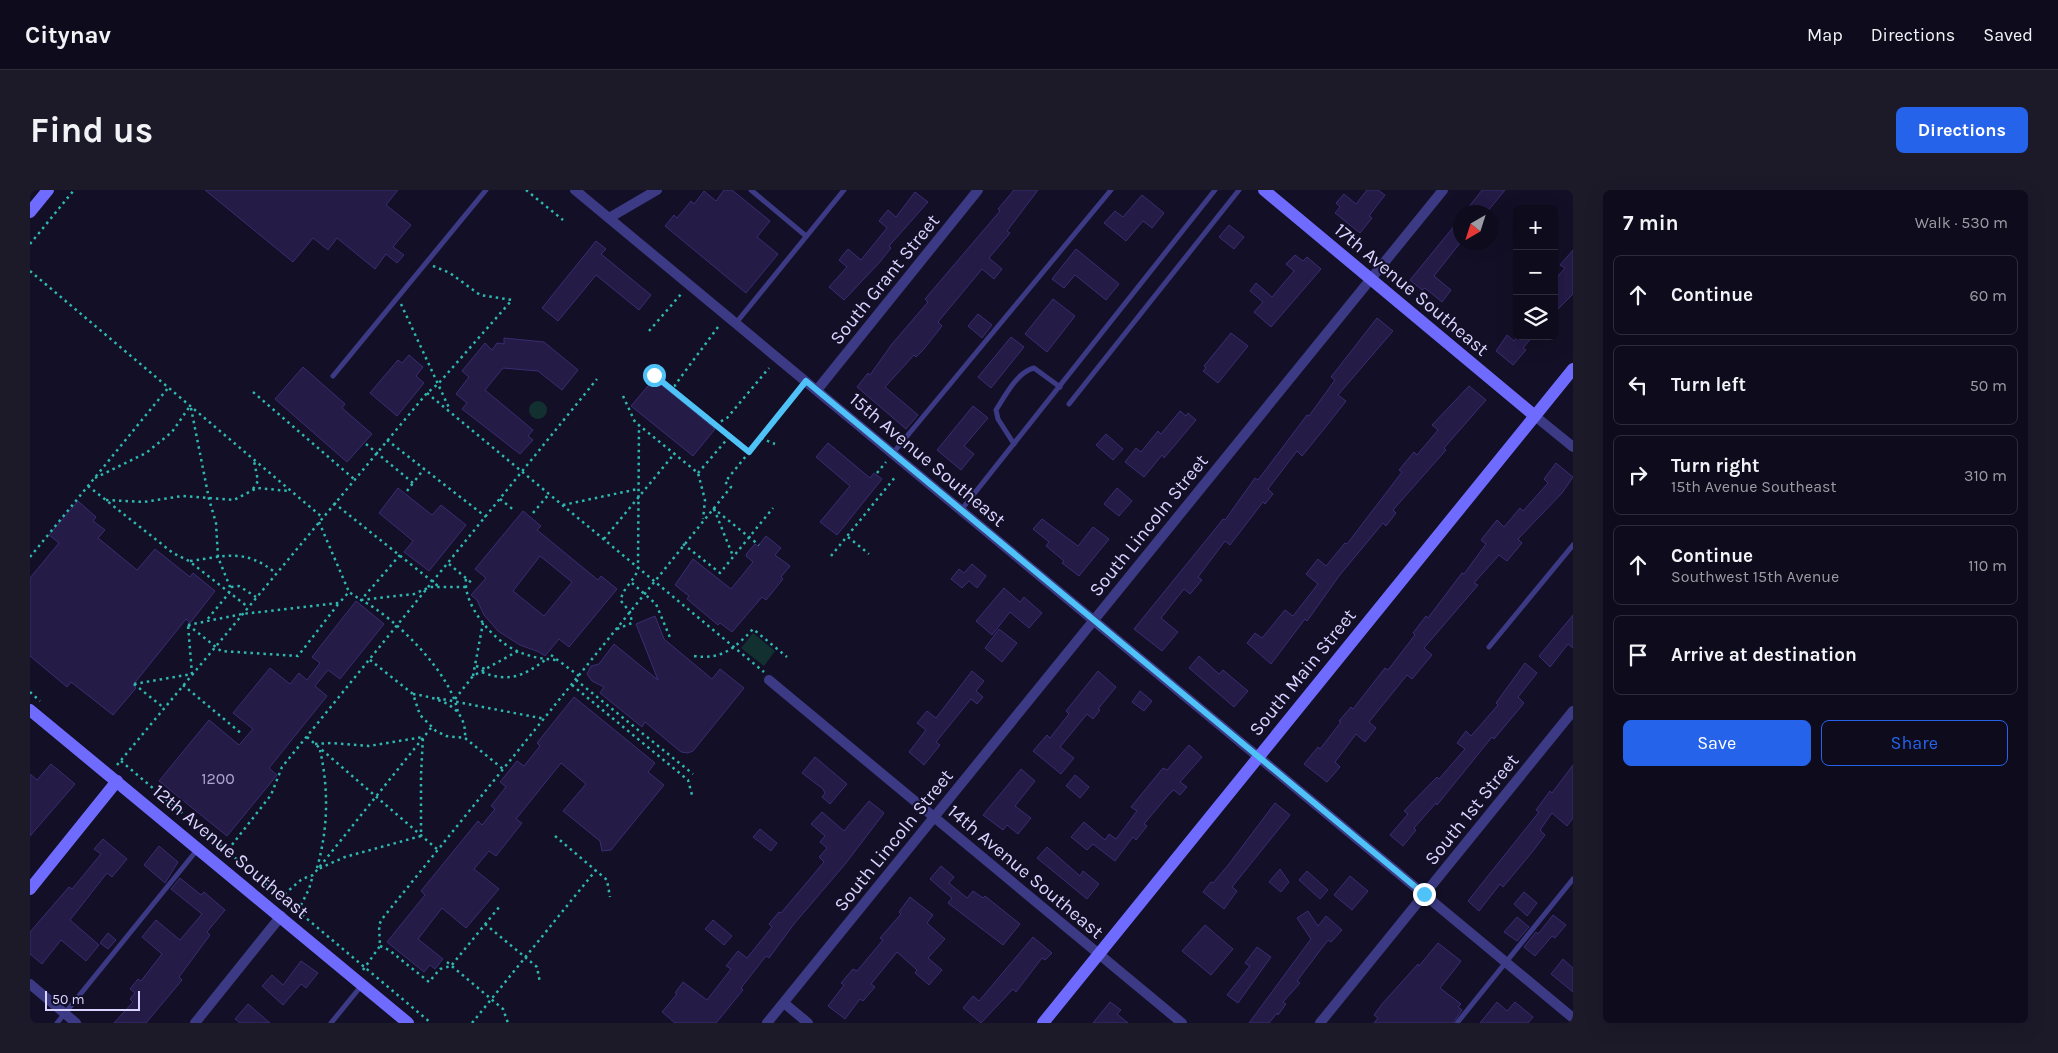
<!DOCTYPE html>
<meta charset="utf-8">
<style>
body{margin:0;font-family:Karla,sans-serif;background:#1c1929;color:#f1f3f6}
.controls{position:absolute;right:15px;top:15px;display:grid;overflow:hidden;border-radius:8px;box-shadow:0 5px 20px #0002}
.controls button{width:45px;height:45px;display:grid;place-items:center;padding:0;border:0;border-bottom:1px solid #2e2b3b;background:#0e0b1c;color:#f1f3f6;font:25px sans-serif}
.compass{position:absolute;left:1423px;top:15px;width:45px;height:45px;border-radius:50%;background:#0e0b1c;box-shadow:0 5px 20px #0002;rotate:219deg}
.scale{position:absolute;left:15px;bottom:12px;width:95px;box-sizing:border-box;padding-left:5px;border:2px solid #d9d4ff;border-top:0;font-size:14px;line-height:18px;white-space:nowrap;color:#d9d4ff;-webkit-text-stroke:4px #130f26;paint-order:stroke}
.stop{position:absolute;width:15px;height:15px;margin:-11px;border:4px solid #4fc3f7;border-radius:50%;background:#fff}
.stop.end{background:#4fc3f7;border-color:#fff;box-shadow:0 1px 5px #0008}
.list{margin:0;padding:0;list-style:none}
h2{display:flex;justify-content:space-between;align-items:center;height:65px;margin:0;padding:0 20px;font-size:21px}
h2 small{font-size:16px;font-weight:400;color:#9b9ba3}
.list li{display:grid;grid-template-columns:32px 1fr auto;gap:15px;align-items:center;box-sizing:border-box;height:80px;margin:0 10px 10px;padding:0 10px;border:1px solid #2e2b3b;border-radius:8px}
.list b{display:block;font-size:19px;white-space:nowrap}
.list p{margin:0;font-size:16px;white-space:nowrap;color:#9b9ba3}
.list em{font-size:16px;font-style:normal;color:#9b9ba3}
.actions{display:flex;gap:10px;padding:15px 20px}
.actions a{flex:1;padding:11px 0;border:1px solid #2563eb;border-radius:8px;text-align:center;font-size:18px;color:#2563eb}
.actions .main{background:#2563eb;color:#fff}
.icon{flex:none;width:28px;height:28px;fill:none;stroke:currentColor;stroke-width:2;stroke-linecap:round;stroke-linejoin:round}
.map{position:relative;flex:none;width:1543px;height:833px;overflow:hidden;border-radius:8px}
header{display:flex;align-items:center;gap:30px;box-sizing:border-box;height:70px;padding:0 25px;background:#0e0b1c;border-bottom:1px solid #2e2b3b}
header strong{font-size:24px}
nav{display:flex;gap:28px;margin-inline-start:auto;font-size:18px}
.intro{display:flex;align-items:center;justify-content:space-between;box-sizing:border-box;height:120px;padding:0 30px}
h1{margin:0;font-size:35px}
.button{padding:12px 22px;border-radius:8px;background:#2563eb;color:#fff;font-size:18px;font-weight:700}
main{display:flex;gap:30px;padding:0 30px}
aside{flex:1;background:#0e0b1c;border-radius:8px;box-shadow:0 5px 20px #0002}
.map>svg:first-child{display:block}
.green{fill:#12302f}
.building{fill:#241b47;stroke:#3b2d73;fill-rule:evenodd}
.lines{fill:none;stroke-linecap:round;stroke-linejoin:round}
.path{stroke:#2fb8b0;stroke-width:2.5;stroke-dasharray:2.5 4;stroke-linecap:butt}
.lane{stroke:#3d3a85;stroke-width:5}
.street{stroke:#3d3a85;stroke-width:10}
.secondary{stroke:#6f6bff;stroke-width:12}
.route{stroke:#4fc3f7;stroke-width:6}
.labels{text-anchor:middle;stroke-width:4;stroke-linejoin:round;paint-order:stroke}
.number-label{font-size:16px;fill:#aca6d1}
.street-label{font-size:19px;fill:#d9d4ff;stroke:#130f26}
</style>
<header>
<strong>Citynav</strong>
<nav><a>Map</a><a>Directions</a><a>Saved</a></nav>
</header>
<div class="intro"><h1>Find us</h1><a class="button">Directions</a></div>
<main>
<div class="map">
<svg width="1543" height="833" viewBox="0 0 1543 833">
<rect width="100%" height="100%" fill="#130f26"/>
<g class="green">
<circle cx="508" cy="220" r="9"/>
<path d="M723 443 745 461 734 476 711 458Z"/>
</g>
<g class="building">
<path d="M175 0H368L356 15 381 35 363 57 374 65 367 73 356 64 345 79 307 48 298 60 283 48 263 72Z"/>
<path d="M694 0H702L740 31 727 47 748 64 716 103 635 36 644 25 647 28 661 11 664 14 674 1 686 11Z"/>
<path d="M984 0H1008L977 41 980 43 959 68 972 79 964 89 952 79 908 132 912 136 893 160 886 167 884 165 855 197 888 225 876 239 827 197 838 183 840 185 862 154 898 112 895 109 970 21 968 19Z"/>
<path d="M1337 0H1348L1355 5 1339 26 1342 28 1330 43 1305 23 1310 17 1306 13 1314 4 1326 14Z"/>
<path d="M1452 0H1475L1457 22H1435Z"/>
<path d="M885 2 898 12 859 56 861 58 849 73 814 110 799 97 817 77 809 70 818 59 831 70 857 38 849 31 858 20 866 27Z"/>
<path d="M1112 5 1134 23 1122 38 1113 31 1096 51 1074 33 1085 21 1093 27Z"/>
<path d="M1430 29V53L1404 86 1421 100 1412 112 1395 98 1392 100 1380 90Z"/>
<path d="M1199 35 1214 47 1204 59 1189 47Z"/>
<path d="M566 51 576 59 571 64 621 105 609 120 566 85 528 131 512 118Z"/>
<path d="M1046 59 1089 94 1076 110 1045 85 1034 98 1022 89Z"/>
<path d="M1543 60V104L1524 123V91L1535 78 1530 75Z"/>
<path d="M1265 65 1273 71 1277 67 1291 79 1241 137 1224 122 1233 112 1220 101 1226 93 1242 107 1264 81 1256 74Z"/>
<path d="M1023 109 1045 126 1017 162 995 144Z"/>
<path d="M948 124 962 135 952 148 938 136Z"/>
<path d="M1347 128 1363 141 1308 205 1316 211 1294 239 1272 266 1267 261 1238 299 1243 304 1235 314 1233 312 1200 355 1195 351 1168 387 1172 390 1160 404 1154 399 1131 428 1148 442 1132 461 1104 439 1186 338 1193 329 1195 330 1225 288 1228 290 1277 225 1279 226 1305 190 1301 187Z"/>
<path d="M1201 143 1218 156 1188 193 1173 181 1176 178 1174 176Z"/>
<path d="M1477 145 1484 151 1488 146H1503L1493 158 1496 160 1483 175 1466 161Z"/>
<path d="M981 147 994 157 961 198 948 187Z"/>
<path d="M474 148 514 152 548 180 532 200 508 181 473 178 455 200 503 240 498 246 503 250 490 264 432 219 437 213 426 204 439 187 432 181 455 153 462 160 467 153 474 154Z"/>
<path d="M379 165 393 177 386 186 394 193 367 226 340 203 368 170 372 173Z"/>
<path d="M273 177 315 214 312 218 342 244 317 272 245 209Z"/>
<path d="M624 189 685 239 663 266 601 216Z"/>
<path d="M1439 196 1456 210 1414 258 1416 260 1363 320 1366 323 1356 336 1353 333 1309 386 1277 431 1275 429 1241 474 1217 453 1225 443 1232 448 1255 420 1263 426 1288 394 1276 384 1288 369 1296 376 1315 353 1317 354 1372 282 1369 280 1384 262 1387 265 1408 240 1402 235Z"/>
<path d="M943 216 958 228 934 256 944 264 931 280 907 260Z"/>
<path d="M1150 221 1156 226 1158 223 1166 230 1134 268 1132 265 1114 287 1095 272 1106 258 1111 262 1128 241 1131 244Z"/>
<path d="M1076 244 1093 259 1083 270 1066 255Z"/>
<path d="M798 253 840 288 844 283 852 289 807 345 790 332 820 296 786 267Z"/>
<path d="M1526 273 1543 287 1532 303 1488 349 1492 353 1477 371 1469 365 1444 393 1448 395 1394 458 1402 465 1382 489 1377 485 1339 532 1346 538 1335 552 1326 544 1305 572 1310 577 1297 592 1274 574 1288 557 1290 559 1311 532 1309 531 1321 517 1323 519 1355 478 1358 480 1385 445 1383 443 1396 426 1398 428 1432 383 1434 384 1456 354 1451 350 1467 330 1474 337 1490 318 1493 321 1518 293 1514 289Z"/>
<path d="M368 298 402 325 411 315 436 335 399 381 374 362 383 351 349 323Z"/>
<path d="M1087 298 1102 311 1089 326 1074 314Z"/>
<path d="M48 311 66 327 63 331 75 340 68 348 107 380 125 359 160 387 163 383 185 401 160 433 156 429 103 495 106 498 83 525 41 492 37 497 0 466V388L29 353 19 345Z"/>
<path d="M493 321 511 336 507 340 568 390 571 386 587 399 539 457 529 449 515 466 509 462 490 455 468 441 454 425 447 410 441 405 456 388 445 379ZM510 366 542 392 514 426 483 401Z"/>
<path d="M1012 329 1048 356 1063 337 1079 349 1049 386 1032 373 1034 371 1016 356 1019 352 1003 339Z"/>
<path d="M736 346 751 358 745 365 760 376 751 387 753 389 736 410 732 407 702 442 690 433 688 435 657 409 659 406 645 395 663 369 701 399 723 372 716 366 717 363 725 354 728 356Z"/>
<path d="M942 374 956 386 947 398 939 391 932 398 921 389 929 379 934 383Z"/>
<path d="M974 398 990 412 994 407 1012 423 999 438 980 422 962 445 946 431Z"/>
<path d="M326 411 354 434 310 489 298 480 285 496 297 506 239 578 247 585 197 646 129 591 179 530 209 555 223 539 203 523 240 478 260 494 269 483 277 490 290 473 282 467Z"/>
<path d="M1543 425V458L1538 454 1520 477 1509 466Z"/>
<path d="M625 426 634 449 682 489 690 479 714 498 663 561 658 563 651 562 615 532 612 537 570 503 574 497 562 491 557 484 561 476 569 474 584 454 628 490 606 434Z"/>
<path d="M969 439 987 453 972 472 955 458Z"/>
<path d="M1169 466 1189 484 1193 480 1218 501 1204 517 1159 478Z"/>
<path d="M1495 473 1507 483 1488 507 1494 513 1464 549 1462 547 1407 615 1406 613 1384 638 1386 640 1373 656 1360 645 1378 624 1374 621 1407 587 1409 589 1435 559 1427 553 1436 541 1441 546 1468 515 1466 513Z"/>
<path d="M942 481 954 491 946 501 953 507 947 514 941 509 906 552 910 555 894 575 879 562 896 540 887 533 897 521 906 528Z"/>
<path d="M1068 481 1086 497 1068 519 1070 520 1063 529 1057 524 1030 557 1044 568 1031 584 1003 561 1017 545 1020 548 1039 524 1036 521Z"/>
<path d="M1110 501 1122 511 1114 521 1102 512Z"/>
<path d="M544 507 625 573 618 582 634 595 581 660 572 661 570 651 533 621 556 594 531 573 486 629 492 633 466 666 459 661 444 679 469 699 436 738 412 718 388 749 413 769 405 779 400 775 394 782 357 752 395 705 391 701 448 631 452 635 465 619 461 616 476 597 470 592 487 571 494 576 510 556 507 553Z"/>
<path d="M1159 555 1172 567 1150 592 1157 597 1150 605 1144 600 1140 603 1114 634 1117 636 1106 650 1103 647 1085 671 1063 654 1057 660 1041 647 1054 632 1075 650 1079 644 1086 649 1107 621 1101 617 1133 578 1137 580Z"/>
<path d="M785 567 817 594 800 614 792 607 795 603 793 599 772 583Z"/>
<path d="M21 574 45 594 0 646V584L7 590Z"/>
<path d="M1543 575V628L1537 636 1522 623 1510 640 1515 645 1503 661 1473 697 1470 694 1449 721 1438 711 1509 622 1506 620 1520 601 1522 603Z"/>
<path d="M991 579 1005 591 985 616 1001 628 988 644 977 635 973 640 953 625Z"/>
<path d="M1045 585 1059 597 1050 608 1036 596Z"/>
<path d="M839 611 854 623 816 673 764 734 739 768 736 766 711 798 713 800 686 833H645L632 822 647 804 645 803 653 792 677 810 701 779 696 776 708 761 717 768 742 737 739 734 749 722 751 723 794 672 789 667 797 658 790 652 795 646 781 634 792 622 814 641Z"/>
<path d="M1245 613 1260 625 1202 697 1207 701 1194 719 1173 702 1181 692 1183 693 1199 674Z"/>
<path d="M730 639 747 653 741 661 723 647Z"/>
<path d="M73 649 97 669 82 687 77 683 40 730 69 755 56 771 31 750 12 774 0 764V742L39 697 42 699 71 664 64 659Z"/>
<path d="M129 656 148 672 135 693 114 675Z"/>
<path d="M1017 657 1050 686 1053 681 1069 694 1057 709 1007 668Z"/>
<path d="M911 676 924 687 919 693 937 708 943 701 953 708 955 706 990 734 973 755 918 713 922 708 900 689Z"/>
<path d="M1250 679 1259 692 1251 702 1239 692Z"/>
<path d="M1277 681 1298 700 1290 709 1269 690Z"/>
<path d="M1320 686 1338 701 1322 720 1304 705Z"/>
<path d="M150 688 171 705 174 702 195 720 177 742 180 745 149 787 152 790 116 833H84L103 812 100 809 105 803 100 799 108 789 111 791 132 764 112 747 126 730 150 750 172 724 141 699Z"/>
<path d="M1494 702 1507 713 1497 726 1484 714Z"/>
<path d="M880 707 903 725 897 733 915 749 898 768 912 780 899 795 885 783 887 780 867 762 841 794 845 797 833 811 830 809 815 829 798 816 814 795 811 793 823 779 827 781 853 750 850 748 871 724 869 722Z"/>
<path d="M1278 721 1288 736 1296 726 1312 740 1301 752 1298 750 1267 791 1270 793 1253 812 1256 814 1248 825 1247 823 1239 833H1219L1281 749 1267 728Z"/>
<path d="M1523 725 1536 735 1525 748 1522 746 1505 766 1494 757 1506 742 1508 744Z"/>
<path d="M1487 727 1499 737 1487 751 1474 742Z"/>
<path d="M683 730 702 746 694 755 675 739Z"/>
<path d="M1175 735 1203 759 1181 785 1152 761Z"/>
<path d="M78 743 86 750 78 759 70 753Z"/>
<path d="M1003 747 1022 763 1015 770 1012 768 986 802 983 799 951 833 933 818 943 806 949 811Z"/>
<path d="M1408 753 1431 771 1410 798 1431 814 1428 817 1432 820 1423 833H1344L1348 828 1344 825 1352 814 1388 774 1389 776Z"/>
<path d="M1227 757 1241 767 1208 813 1197 805 1220 776 1215 773Z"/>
<path d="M1533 769 1543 778V802L1521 784Z"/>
<path d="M271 771 288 783 276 798 271 794 253 815 232 796 242 785 253 795Z"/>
<path d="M1080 812 1091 820 1087 824 1098 833H1063Z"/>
<path d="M1467 812 1477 821 1485 812 1503 827 1498 833H1450Z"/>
<path d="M218 814 240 833H210L205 829Z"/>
</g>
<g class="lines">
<g class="path">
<path d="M496 0 533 30"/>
<path d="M0 54 44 0"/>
<path d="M403 76 420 83 450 105 482 110"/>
<path d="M0 81 292 327"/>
<path d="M371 114 420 220"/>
<path d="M688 137 645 195 646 202 680 232 686 234 697 228 739 178"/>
<path d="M619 141 652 103"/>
<path d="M624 185 646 202"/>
<path d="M223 202 324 289"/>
<path d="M397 203 734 482"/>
<path d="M593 206 605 232 668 283 675 310 673 329"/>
<path d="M161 218 179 309 186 333 188 367 200 397 199 403 176 431"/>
<path d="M683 234 719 262"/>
<path d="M731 248 745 254"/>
<path d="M357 250 456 327"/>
<path d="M336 254 383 293 394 279"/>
<path d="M668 283 699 247"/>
<path d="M847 283 856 272"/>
<path d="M65 288 116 263 142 242 160 216"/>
<path d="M58 296 143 363 159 371 218 417"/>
<path d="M223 299 228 291 224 271"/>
<path d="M377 301 383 293"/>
<path d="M470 309 485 321"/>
<path d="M76 310 114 312 152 306 204 310 227 298 259 301"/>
<path d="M304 313 408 396"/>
<path d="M533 315 608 299"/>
<path d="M683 318 729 355"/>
<path d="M684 319 703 366"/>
<path d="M503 323 519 304"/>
<path d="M289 332 319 402"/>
<path d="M818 347 839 364"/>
<path d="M574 349 645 263"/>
<path d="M653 354 690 383 743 318"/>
<path d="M370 365 331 410C365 427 424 486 428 524"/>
<path d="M801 366 866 286"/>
<path d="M0 367 138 198"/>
<path d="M160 371C197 366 214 358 246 383"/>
<path d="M419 374 443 394"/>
<path d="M436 389C433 415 462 449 485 460 499 467 512 469 527 470"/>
<path d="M602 393 626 414 641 450"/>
<path d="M201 397 209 396 226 407"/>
<path d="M158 435 212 424 309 413 319 402 331 410 384 404 400 397H439"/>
<path d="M158 435 191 461 268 466 309 413"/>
<path d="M587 439 602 433 600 422 591 411C591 399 606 390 608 378L609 235"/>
<path d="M521 465 549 486"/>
<path d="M664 466C692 470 705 458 723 439L757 467"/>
<path d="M340 470 383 504 390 525 406 541 416 546 435 548 473 579"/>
<path d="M446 476 456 479"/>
<path d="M452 482C478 493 494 486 515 470"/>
<path d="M443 486 453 433"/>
<path d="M546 490 663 584"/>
<path d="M104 494 162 484 158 435"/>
<path d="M104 494 134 518"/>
<path d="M153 495 212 544"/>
<path d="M542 495 658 590 662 605"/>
<path d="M0 502 10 511"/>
<path d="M383 504C408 508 437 515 435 548"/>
<path d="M407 508 515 529"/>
<path d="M425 509 443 486 488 461"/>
<path d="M277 547 408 660"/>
<path d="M285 554 301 553 339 556 393 547 391 585V646L315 667 288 679"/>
<path d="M91 571 251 707 272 689 283 685 401 538"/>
<path d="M87 575 397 203 408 194 482 110"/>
<path d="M525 646 577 690 580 707"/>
<path d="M194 665 241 605 252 577 567 189"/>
<path d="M287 678C298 639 299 600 290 560"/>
<path d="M247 710 251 707 401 833"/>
<path d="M268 721 279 699 283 685"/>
<path d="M455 734 507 777 510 793"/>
<path d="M350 756 359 760 399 792 410 779 421 776 470 716"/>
<path d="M417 772 473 819 478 833"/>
<path d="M333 780 350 756 349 735 352 729 701 297 695 292 770 199"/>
<path d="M442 833 566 680"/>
</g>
<g class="lane">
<path d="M721 0 776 46"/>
<path d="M706 133 814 0"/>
<path d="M303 186 456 0"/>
<path d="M1039 214 1209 0"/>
<path d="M984 254 968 229 966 220C975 206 987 182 1004 178L1030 197"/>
<path d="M863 263 1081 0"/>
<path d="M932 319 1185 0"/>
<path d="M1459 457 1543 355"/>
<path d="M27 833 167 660"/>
<path d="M301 833 332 795"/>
<path d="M1427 833 1543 689"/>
</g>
<g class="street">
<path d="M545 0 1543 828"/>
<path d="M579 28 627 0"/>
<path d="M787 200 948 0"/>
<path d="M1505 226 1543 257"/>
<path d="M739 490 1152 833"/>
<path d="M0 794 46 833"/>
<path d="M754 813 778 833"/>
<path d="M165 833 251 726"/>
<path d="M737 833 1413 0"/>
<path d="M1290 833 1543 521"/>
</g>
<g class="secondary">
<path d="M1234 0 1505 226"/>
<path d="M0 22 18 0"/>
<path d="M0 520 378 833"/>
<path d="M0 699 87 591"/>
<path d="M1013 833 1543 179"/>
</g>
</g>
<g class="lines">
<path class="route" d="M624 185 719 262 776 191 1394 704"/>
</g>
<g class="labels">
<g class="number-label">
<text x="188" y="594">1200</text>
</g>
<g class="street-label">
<text transform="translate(854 89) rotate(-51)" y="7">South Grant Street</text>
<text transform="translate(1382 99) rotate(40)" y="7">17th Avenue Southeast</text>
<text transform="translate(898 269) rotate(40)" y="7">15th Avenue Southeast</text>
<text transform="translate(1118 335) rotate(-51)" y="7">South Lincoln Street</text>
<text transform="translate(1272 482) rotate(-51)" y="7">South Main Street</text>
<text transform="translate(1441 619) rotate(-51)" y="7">South 1st Street</text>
<text transform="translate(863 650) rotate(-51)" y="7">South Lincoln Street</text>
<text transform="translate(201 661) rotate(40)" y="7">12th Avenue Southeast</text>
<text transform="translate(996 681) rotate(40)" y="7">14th Avenue Southeast</text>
</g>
</g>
</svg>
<div class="controls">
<button>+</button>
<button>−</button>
<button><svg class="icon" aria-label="layers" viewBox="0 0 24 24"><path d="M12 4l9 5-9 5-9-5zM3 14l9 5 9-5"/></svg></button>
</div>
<svg class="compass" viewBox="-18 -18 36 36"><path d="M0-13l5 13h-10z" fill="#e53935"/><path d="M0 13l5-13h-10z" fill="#9b9ba3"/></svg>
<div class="scale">50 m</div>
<div class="stop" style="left:624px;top:185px"></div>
<div class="stop end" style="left:1394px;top:704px"></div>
</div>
<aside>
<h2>7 min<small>Walk · 530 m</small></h2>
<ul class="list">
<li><svg class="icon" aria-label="ahead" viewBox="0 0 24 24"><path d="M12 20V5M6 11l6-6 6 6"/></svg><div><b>Continue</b></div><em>60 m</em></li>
<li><svg class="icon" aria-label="left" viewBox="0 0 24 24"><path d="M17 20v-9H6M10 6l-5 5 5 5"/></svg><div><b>Turn left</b></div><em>50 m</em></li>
<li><svg class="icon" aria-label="right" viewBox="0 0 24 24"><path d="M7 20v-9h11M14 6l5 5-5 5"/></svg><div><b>Turn right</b><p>15th Avenue Southeast</p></div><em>310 m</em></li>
<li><svg class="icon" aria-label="ahead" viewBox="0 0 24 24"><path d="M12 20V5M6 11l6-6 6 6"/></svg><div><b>Continue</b><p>Southwest 15th Avenue</p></div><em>110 m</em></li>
<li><svg class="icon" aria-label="arrive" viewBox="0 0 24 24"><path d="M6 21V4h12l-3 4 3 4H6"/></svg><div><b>Arrive at destination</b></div></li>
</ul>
<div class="actions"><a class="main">Save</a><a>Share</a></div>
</aside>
</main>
